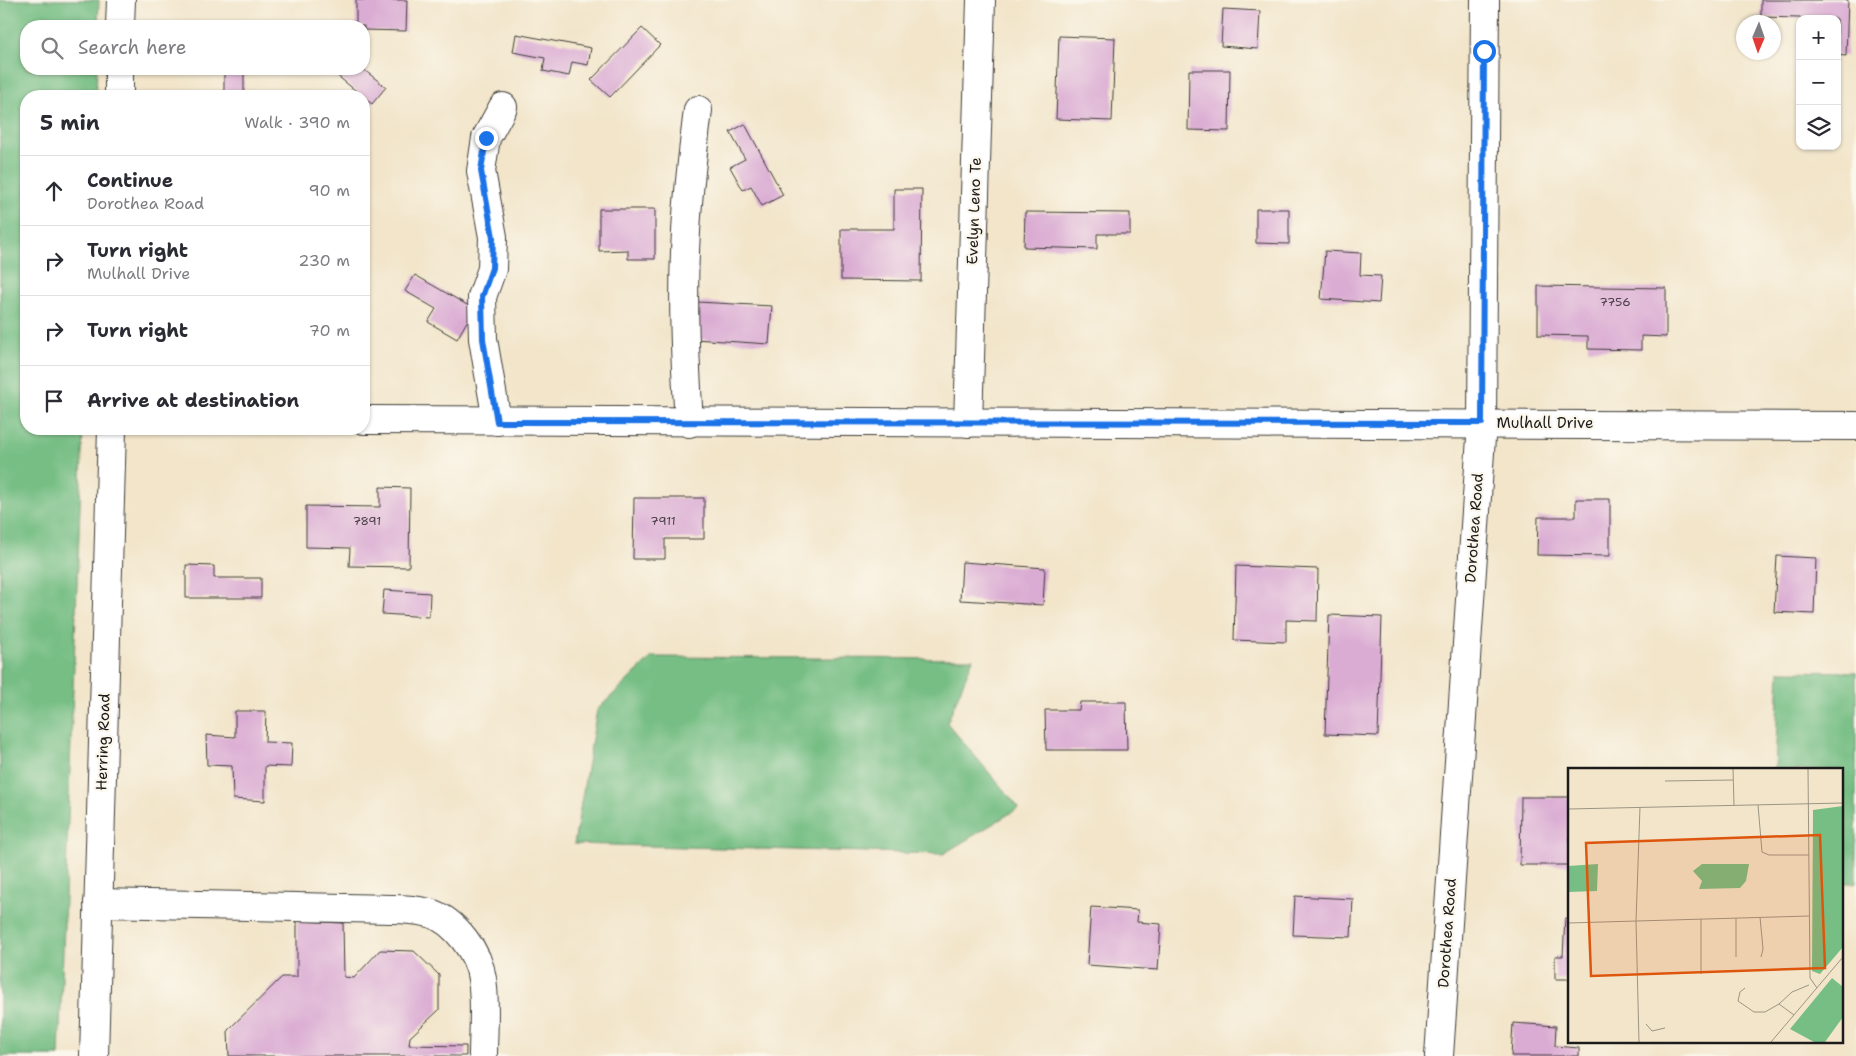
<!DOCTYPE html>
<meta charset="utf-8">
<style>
body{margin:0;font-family:"Shantell Sans",sans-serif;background:#f7f7f7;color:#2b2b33}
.controls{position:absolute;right:15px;top:15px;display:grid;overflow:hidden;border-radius:10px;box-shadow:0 1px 4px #0004}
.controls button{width:45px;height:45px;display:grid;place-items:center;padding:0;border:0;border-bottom:1px solid #e1e1e2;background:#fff;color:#2b2b33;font:25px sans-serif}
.compass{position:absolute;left:1736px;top:15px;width:45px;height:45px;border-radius:50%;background:#fff;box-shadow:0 1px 4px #0004;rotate:182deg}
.stop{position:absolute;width:15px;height:15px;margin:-11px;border:4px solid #1a73e8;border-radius:50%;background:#fff}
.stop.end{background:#1a73e8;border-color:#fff;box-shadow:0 1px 5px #0008}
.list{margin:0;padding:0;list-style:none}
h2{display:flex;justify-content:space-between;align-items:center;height:65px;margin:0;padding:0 20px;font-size:21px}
h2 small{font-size:16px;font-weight:400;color:#7c7c81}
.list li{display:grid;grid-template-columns:32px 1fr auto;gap:15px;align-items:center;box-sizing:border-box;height:70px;padding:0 20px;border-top:1px solid #e1e1e2}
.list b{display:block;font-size:19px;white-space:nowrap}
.list p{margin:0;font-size:16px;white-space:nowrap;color:#7c7c81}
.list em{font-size:16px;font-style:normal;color:#7c7c81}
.icon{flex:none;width:28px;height:28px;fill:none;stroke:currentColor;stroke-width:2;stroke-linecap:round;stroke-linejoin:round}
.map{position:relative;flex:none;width:1856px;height:1056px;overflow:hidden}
.search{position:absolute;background:#fff;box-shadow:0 1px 4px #0004;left:20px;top:20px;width:350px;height:55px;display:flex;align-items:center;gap:12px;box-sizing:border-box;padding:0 18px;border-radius:20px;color:#7c7c81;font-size:19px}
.panel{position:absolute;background:#fff;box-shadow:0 1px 4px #0004;left:20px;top:90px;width:350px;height:345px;border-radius:20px}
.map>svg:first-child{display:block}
.forest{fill:#76be84;stroke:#496d50}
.building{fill:#daabd3}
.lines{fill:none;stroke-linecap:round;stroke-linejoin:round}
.minor-casing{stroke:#3c3a36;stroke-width:30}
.minor{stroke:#fff;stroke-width:28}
.route{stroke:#1a73e8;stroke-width:6}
.labels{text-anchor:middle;stroke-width:4.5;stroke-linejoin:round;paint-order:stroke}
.number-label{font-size:12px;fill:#4c404a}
.street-label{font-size:15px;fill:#1c1c1c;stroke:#fbf7ec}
.inset-road{fill:none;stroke:#9c9584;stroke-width:1}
.view{fill:#de560d;fill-opacity:0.15;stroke:#de560d;stroke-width:2.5}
.inset-edge{fill:none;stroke:#1c1c1c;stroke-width:2.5}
</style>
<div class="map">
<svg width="1856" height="1056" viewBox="0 0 1856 1056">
<rect width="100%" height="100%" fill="#fbf7ec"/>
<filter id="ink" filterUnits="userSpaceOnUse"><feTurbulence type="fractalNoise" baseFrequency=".02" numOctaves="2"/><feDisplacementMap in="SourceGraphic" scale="10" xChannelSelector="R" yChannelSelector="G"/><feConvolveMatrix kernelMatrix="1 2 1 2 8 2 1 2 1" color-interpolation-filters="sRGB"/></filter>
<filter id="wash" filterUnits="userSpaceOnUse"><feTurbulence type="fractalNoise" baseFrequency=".0096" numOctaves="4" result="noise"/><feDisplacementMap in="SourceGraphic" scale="20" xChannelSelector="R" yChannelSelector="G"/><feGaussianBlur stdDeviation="1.12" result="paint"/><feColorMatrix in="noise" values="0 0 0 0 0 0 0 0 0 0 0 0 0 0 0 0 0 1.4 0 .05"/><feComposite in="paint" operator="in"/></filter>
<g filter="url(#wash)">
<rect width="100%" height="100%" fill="#f2e5ca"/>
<g class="forest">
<path d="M0 0H99L98 26H26V69H97L96 96H26V429H83L59 1056H0Z"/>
<path d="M652 657 973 659 947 723 1019 808 943 854 574 844 597 710Z"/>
<path d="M1779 671 1856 672V883H1842V770H1775Z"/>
</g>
<g id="blocks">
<g class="building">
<path d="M356 0H407L406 31 364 30V26H356Z"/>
<path d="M1761 0H1848L1846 56 1837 55V19L1761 17Z"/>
<path d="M1223 9 1260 11 1258 49 1221 46Z"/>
<path d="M642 28 660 45 610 97 591 80Z"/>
<path d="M516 34 591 48 588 65 572 62 569 76 543 71 545 58 513 52Z"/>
<path d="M1059 36 1115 38 1112 121 1056 119Z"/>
<rect x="224" y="69" width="20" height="27"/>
<path d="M329 69H363L386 87 372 104Z"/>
<path d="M1189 70H1230L1229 131 1188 130Z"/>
<path d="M745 124 783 195 762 206 751 186 743 190 730 167 745 159 730 132Z"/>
<path d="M894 189H922L921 281 841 280V229H894Z"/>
<path d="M599 209H655V259H628V250L599 251Z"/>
<path d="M1256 209H1289V244L1256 243Z"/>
<path d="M1025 212 1130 213V234H1097V249L1024 247Z"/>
<path d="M1325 251 1361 253 1360 275 1381 276 1379 303 1321 299Z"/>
<path d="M415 275 474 309 457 339 428 322 436 309 405 291Z"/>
<path d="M1538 286 1666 288V337L1641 336V350L1588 349V336L1538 335Z"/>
<path d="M697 302 772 306 769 344 694 339Z"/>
<path d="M380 487 410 488 409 567 349 566 350 548 306 547V506L380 507Z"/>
<path d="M634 498H704V539H665V559H633Z"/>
<path d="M1576 499H1610V556L1537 555 1538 517H1576Z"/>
<path d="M1777 556 1816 558 1814 614 1774 612Z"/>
<path d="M962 562 1045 568 1043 605 960 600Z"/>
<path d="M186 565 214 566V578H261V598H186Z"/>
<path d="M1236 566 1318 569 1317 621 1286 620V642L1234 640Z"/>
<path d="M384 590 430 593 429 617 382 614Z"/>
<path d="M1329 615 1382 617 1378 736 1325 734Z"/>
<path d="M1080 702H1126L1127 750H1046L1045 710H1079Z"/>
<path d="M235 711H266L265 742 292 743 291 767 265 766V801L233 799 232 766 207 765 206 735 235 737Z"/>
<path d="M1521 797H1570V865H1520Z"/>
<path d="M1295 896 1353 899 1351 937 1293 935Z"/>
<path d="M1091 907 1138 910 1137 922 1161 924 1158 970 1087 965Z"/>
<path d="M1565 918 1570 919V979H1555V956H1563Z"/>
<path d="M297 921 343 923 344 977 354 978 380 950 414 951 439 975V1010L410 1037 409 1045 466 1046V1056H229L228 1030 282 977H297Z"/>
<path d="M1513 1023 1556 1026 1555 1046 1579 1048V1056H1511Z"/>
</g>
</g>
</g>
<g filter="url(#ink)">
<use href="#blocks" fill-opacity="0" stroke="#3c3a36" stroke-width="1"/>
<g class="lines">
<g class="minor-casing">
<g id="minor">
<path d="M120 26 121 0"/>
<path d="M119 96V69"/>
<path d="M364 420 1856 426"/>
<path d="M497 421 483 339 482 297 492 269 493 237 481 171 486 138 503 107"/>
<path d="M689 423C685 359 682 296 686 232 688 191 693 151 698 110"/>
<path d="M968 423 981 0"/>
<path d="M98 903 392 909C404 909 417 910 430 913 455 921 479 953 482 979 486 1004 483 1031 483 1056"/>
<path d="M94 1056 112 429"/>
<path d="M1439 1056 1482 423 1485 0"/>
</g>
</g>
<use href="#minor" class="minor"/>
</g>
</g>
<g class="lines" filter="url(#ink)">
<path class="route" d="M486 138 481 171 493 237 492 268 482 297 483 339 497 422 1482 423 1484 51"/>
</g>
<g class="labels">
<g class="number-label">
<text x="1615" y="306">7756</text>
<text x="367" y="525">7891</text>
<text x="663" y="525">7911</text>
</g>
<g class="street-label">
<text transform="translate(974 211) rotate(-88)" y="5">Evelyn Leno Te</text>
<text x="1545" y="428">Mulhall Drive</text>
<text transform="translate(1474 528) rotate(-86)" y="5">Dorothea Road</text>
<text transform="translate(103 742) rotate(-88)" y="5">Herring Road</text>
<text transform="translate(1447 933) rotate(-86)" y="5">Dorothea Road</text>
</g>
</g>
<g transform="translate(1568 768)">
<rect width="275" height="275" fill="#f2e5ca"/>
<path d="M275 38V179L252 206 244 203 245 42ZM30 96 29 123 0 124V98ZM134 96H181L178 113 172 120 131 121 134 113 125 103ZM264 210 275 219V249L257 274H246L222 261Z" fill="#76be84"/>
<path class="inset-road" d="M165 1 166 37M240 1 242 210 249 220M97 13 165 12M190 37 194 84 201 87H241M0 41 275 35M192 149 195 181 193 189M168 150V189M133 151V206M0 155 241 148M177 220 172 224 170 233 186 244H197L211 236 226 247M211 236 224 224 241 217M78 256 84 263 97 260M71 274 68 153 72 39M203 274 275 189"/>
<path class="view" d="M252 67 257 200 23 208 18 75Z"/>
<rect width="275" height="275" class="inset-edge"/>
</g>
</svg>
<div class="controls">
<button>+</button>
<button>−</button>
<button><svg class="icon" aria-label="layers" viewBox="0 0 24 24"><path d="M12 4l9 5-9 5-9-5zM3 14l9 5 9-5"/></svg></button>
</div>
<svg class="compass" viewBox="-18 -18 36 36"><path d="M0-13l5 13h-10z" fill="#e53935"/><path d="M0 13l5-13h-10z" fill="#7c7c81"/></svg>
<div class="stop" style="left:1484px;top:51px"></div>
<div class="stop end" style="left:486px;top:138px"></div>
<div class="search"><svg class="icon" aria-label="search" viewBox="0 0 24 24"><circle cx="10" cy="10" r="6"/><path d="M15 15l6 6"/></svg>Search here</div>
<section class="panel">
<h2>5 min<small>Walk · 390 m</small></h2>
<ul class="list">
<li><svg class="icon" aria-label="ahead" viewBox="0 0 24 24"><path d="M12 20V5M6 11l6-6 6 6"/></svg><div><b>Continue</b><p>Dorothea Road</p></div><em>90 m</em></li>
<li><svg class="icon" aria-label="right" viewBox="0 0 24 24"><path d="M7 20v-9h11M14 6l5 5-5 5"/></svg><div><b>Turn right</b><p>Mulhall Drive</p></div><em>230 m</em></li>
<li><svg class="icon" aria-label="right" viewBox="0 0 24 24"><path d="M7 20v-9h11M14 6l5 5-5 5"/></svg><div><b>Turn right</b></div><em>70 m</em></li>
<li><svg class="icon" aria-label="arrive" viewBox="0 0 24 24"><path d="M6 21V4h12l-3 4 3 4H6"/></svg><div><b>Arrive at destination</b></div></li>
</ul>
</section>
</div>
